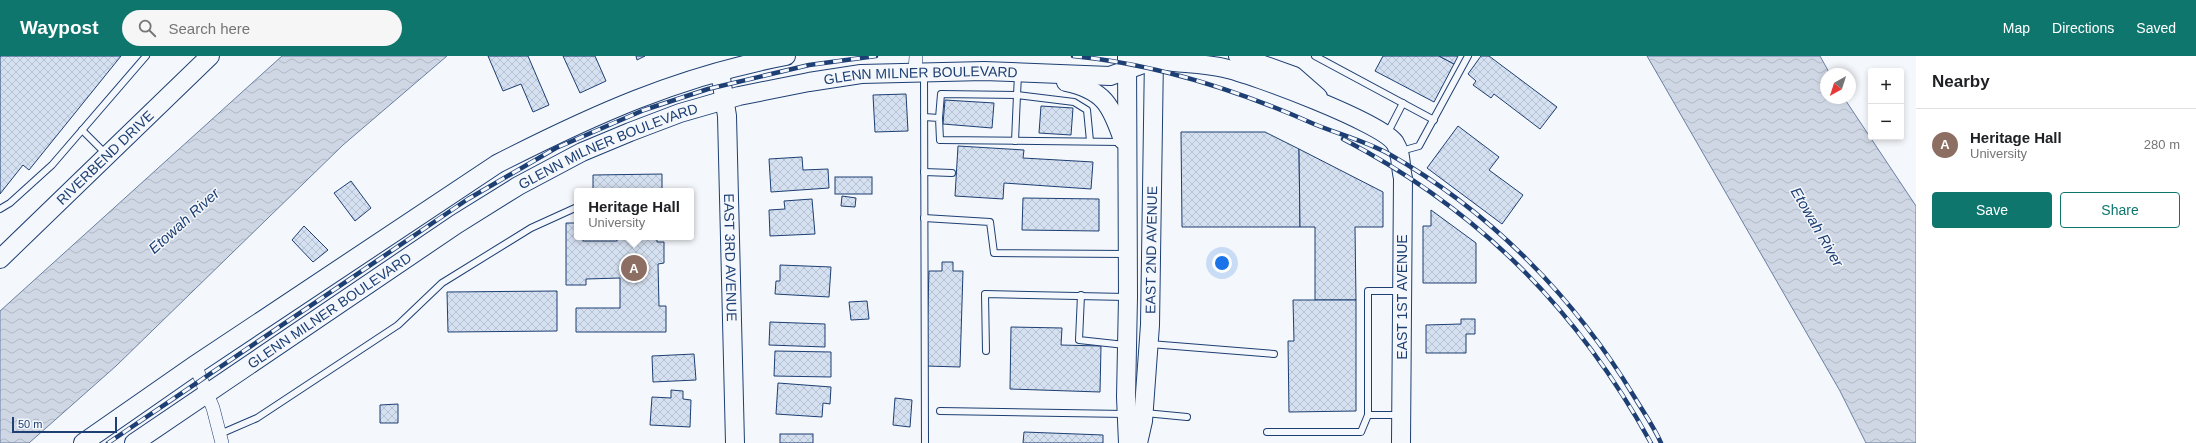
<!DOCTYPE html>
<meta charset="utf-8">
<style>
body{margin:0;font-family:Arial,sans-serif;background:#f6f6f6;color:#202124}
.controls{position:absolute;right:12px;top:12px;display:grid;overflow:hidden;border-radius:4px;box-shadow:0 2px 6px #0003}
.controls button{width:36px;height:36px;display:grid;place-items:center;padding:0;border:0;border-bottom:1px solid #e0e0e0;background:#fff;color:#202124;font:20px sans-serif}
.compass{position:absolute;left:1820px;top:12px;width:36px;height:36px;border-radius:50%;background:#fff;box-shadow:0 2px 6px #0003;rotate:219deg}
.scale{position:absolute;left:12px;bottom:10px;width:105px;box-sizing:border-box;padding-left:4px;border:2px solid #1d3f73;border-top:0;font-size:11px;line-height:14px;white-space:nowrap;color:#1d3f73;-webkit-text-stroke:3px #f4f7fb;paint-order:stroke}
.you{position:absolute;left:1222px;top:207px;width:14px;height:14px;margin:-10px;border:3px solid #fff;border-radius:50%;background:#1a73e8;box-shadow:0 0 0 6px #1a73e833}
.badge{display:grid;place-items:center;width:26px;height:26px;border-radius:50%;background:#0f766e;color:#fff;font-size:13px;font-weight:700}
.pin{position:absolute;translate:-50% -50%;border:2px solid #fff;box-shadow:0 1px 4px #0006}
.popup{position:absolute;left:574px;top:132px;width:120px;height:52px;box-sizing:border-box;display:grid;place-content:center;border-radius:4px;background:#fff;filter:drop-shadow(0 1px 3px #0005);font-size:13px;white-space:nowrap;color:#757577}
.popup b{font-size:15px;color:#202124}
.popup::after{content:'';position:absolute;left:50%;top:100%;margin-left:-8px;border:8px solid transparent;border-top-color:#fff}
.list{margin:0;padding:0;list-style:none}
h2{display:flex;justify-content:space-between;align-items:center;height:52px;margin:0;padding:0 16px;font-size:17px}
h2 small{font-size:13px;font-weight:400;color:#757577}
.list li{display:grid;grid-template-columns:26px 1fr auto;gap:12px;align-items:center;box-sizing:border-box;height:72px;padding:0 16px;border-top:1px solid #e0e0e0}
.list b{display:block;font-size:15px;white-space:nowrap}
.list p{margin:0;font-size:13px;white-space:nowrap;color:#757577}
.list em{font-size:13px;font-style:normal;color:#757577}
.actions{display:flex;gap:8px;padding:12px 16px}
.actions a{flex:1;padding:9px 0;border:1px solid #0f766e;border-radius:4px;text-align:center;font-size:14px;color:#0f766e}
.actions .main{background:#0f766e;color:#fff}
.icon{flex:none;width:22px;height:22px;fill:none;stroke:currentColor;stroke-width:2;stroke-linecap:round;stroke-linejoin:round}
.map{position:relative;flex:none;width:1916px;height:387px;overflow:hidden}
header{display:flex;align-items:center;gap:24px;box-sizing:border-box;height:56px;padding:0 20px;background:#0f766e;color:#fff}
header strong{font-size:19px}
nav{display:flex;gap:22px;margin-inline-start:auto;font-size:14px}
.search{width:280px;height:36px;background:#f6f6f6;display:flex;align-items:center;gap:10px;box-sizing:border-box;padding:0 14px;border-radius:22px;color:#757577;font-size:15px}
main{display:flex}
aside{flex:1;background:#fff}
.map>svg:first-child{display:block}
.water{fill:url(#water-waves);stroke:#687fa3}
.building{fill:url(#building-cross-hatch);stroke:#1d3f73}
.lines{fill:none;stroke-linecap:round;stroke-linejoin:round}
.lane-casing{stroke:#1d3f73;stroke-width:8}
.street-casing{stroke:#1d3f73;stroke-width:14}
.secondary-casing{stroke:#1d3f73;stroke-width:20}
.lane{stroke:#f4f7fb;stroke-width:6}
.street{stroke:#f4f7fb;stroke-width:13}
.secondary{stroke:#f4f7fb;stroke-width:18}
.rail-casing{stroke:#1d3f73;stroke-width:4.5}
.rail{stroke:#f4f7fb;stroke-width:3;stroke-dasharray:9;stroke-linecap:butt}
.labels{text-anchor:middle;stroke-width:3;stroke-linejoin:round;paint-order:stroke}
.street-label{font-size:14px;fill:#1d3f73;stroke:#f4f7fb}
.water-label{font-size:15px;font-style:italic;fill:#1d3f73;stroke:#f4f7fb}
</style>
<header>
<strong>Waypost</strong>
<div class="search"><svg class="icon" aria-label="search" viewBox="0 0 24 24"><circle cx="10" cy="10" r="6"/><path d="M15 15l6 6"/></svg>Search here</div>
<nav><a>Map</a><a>Directions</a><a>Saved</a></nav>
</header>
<main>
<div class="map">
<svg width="1916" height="387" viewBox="0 0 1916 387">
<defs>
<pattern id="water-waves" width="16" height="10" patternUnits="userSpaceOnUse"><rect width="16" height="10" fill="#cfd7e4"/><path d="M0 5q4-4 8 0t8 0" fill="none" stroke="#b1bac7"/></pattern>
<pattern id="building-cross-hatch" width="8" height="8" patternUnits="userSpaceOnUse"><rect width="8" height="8" fill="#d5e0f0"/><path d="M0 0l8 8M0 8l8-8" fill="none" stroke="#b6c1d1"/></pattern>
</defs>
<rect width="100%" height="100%" fill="#f4f7fb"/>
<g class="water">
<path d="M282 0H447L343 89 116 310 29 387H0V255Z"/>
<path d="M1647 0H1820L1830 18H1826V42H1844L1916 150V387H1866L1840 335Z"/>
</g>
<g class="building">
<path d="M0 0H121L29 114 23 109 0 138Z"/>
<path d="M488 0H528L549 49 533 56 521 28 503 35Z"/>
<path d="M563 0H595L606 25 580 37Z"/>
<path d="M636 0H645L637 4Z"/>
<path d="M1383 0H1439L1454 8 1434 46 1375 15Z"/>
<path d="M1439 0H1458L1454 8Z"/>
<path d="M1481 0H1489L1557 51 1540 73 1494 38 1491 42 1473 29 1476 25 1468 18Z"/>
<path d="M906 38 908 75 875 76 873 39Z"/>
<path d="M945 44 994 47 992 72 943 68Z"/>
<path d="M1041 50 1073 52 1071 79 1039 77Z"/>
<path d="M1458 70 1499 101 1489 114 1523 139 1502 168 1427 112Z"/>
<path d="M1181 76H1265L1299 93 1300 171H1182Z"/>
<path d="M958 90 1024 94 1023 102 1093 106 1091 133 1004 127 1003 143 955 140Z"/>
<path d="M1299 93 1383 136V171H1355L1356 244H1315V171H1300Z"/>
<path d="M802 101 803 114 828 113 829 132 771 136 769 103Z"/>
<path d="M662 118V135H593V119Z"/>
<rect x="835" y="121" width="37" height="17"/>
<path d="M351 125 371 152 355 165 334 137Z"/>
<path d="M842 140 856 142 855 151 841 150Z"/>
<path d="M1023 142 1099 143V175L1022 174Z"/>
<path d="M812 143 815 178 770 180 769 154 785 153 784 145Z"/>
<path d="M1431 154 1476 187V227H1423V170H1431Z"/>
<path d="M566 167H577V181H583V185H617V181H657V186H664V207L658 208 659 250H666V276H576V252H620V222L586 223V229H566Z"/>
<path d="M304 170 328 194 313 206 292 184Z"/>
<path d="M942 206H953V215H963L960 311 926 310 929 215H942Z"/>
<path d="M780 209 831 211 829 241 775 238 776 225H780Z"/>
<path d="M557 235V275L448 276 447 236Z"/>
<path d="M1293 244H1356V355L1289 356 1288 285H1294Z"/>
<path d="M867 245 869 263 851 264 849 246Z"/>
<path d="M1461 263H1475V278H1466V297H1426V269L1461 268Z"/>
<path d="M770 266 825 268V291L769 289Z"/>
<path d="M1011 271 1062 272 1061 289 1101 290 1100 336 1010 333Z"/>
<path d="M775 295 831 296V321L774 320Z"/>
<path d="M694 298 696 324 653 326 652 300Z"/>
<path d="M778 327 831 331 830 348 823 347 822 361 776 358Z"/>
<path d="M671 334 683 335V343L691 344 690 371 650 369 652 341 671 342Z"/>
<path d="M895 342 912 344 910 371 893 369Z"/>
<path d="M398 348V367H380V349Z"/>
<path d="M1024 376 1103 379V387H1023Z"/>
<rect x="780" y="378" width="33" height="9"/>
</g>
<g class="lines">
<g class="lane-casing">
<g id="lane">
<path d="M1315 0 1434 64"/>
<path d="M924 18 925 387"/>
<path d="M924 61 939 62 940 84 1121 86"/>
<path d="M939 62 941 38 1017 39 1018 19"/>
<path d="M82 74 106 98"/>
<path d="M1387 78 1403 47"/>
<path d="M1015 85 1017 39 1074 46 1087 54 1090 85"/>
<path d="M1401 95 1419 90 1468 0"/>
<path d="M924 116 952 117"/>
<path d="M0 153 10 147 52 109 146 0"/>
<path d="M924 162 990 166 994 197 1126 198"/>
<path d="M1081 239 1079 284 1125 289"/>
<path d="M1150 288 1274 298"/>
<path d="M986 295 985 238 1126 241"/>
<path d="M940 355 1125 358"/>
<path d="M1145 357 1187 361"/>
<path d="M1368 359V235H1400"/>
<path d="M1267 376H1361L1368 359H1399"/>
<path d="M220 378 257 362 398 269 442 227 531 172 575 152"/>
</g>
</g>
<g class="street-casing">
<g id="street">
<path d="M915 16 916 0"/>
<path d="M195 309 213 352 222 387"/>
</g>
</g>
<g class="secondary-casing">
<g id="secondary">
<path d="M1127 0 1128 241 1126 341 1128 387"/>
<path d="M1238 0 1294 20 1318 41"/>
<path d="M1143 1C1169 8 1198 6 1224 12 1252 18 1383 67 1395 87 1402 98 1400 111 1403 122L1401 387"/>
<path id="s1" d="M720 16 727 60 735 387"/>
<path d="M1066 26C1104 34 1111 49 1123 84"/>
<path id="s2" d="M0 203 210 0"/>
<path d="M83 387 195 309 497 108C593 59 679 20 786 0"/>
<path id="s3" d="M134 387 457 168 518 130 582 96 630 76 680 57 739 40 809 26 861 18 984 15 1110 20 1154 4"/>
<path id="s4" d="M1138 387 1143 365 1150 269 1154 0"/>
</g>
</g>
<use href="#lane" class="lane"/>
<use href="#street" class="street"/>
<use href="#secondary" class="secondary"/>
<g class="rail-casing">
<g id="rail">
<path d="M1073 0C1156 8 1237 34 1314 68 1338 78 1365 85 1389 98 1490 155 1576 243 1635 342 1644 357 1654 371 1661 387"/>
<path d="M1343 83C1479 154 1577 253 1651 387"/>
<path d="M108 387 468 143 556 92 644 54 708 33 809 9 876 0"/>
</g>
</g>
<use href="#rail" class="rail"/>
</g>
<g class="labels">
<g class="street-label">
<text dy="5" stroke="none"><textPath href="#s3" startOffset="885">GLENN MILNER BOULEVARD</textPath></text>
<text dy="5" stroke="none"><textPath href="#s3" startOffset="561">GLENN MILNER BOULEVARD</textPath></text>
<text dy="5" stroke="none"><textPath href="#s2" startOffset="146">RIVERBEND DRIVE</textPath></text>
<text dy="5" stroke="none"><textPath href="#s4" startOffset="194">EAST 2ND AVENUE</textPath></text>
<text dy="5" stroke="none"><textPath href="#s1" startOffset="186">EAST 3RD AVENUE</textPath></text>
<text transform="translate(1402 241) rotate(-90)" y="5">EAST 1ST AVENUE</text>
<text dy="5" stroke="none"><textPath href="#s3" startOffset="236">GLENN MILNER BOULEVARD</textPath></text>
</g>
<g class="water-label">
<text transform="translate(184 165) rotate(-42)" y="5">Etowah River</text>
<text transform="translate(1817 171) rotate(60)" y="5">Etowah River</text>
</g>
</g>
</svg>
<div class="controls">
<button>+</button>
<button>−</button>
</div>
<svg class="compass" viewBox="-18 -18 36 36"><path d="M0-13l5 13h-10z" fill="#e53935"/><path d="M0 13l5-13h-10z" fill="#757577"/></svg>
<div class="scale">50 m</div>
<div class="you"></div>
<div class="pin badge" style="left:634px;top:212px;background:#8d6e63">A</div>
<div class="popup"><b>Heritage Hall</b>University</div>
</div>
<aside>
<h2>Nearby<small></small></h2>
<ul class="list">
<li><span class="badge" style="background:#8d6e63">A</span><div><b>Heritage Hall</b><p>University</p></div><em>280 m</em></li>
</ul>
<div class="actions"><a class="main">Save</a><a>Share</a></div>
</aside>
</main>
